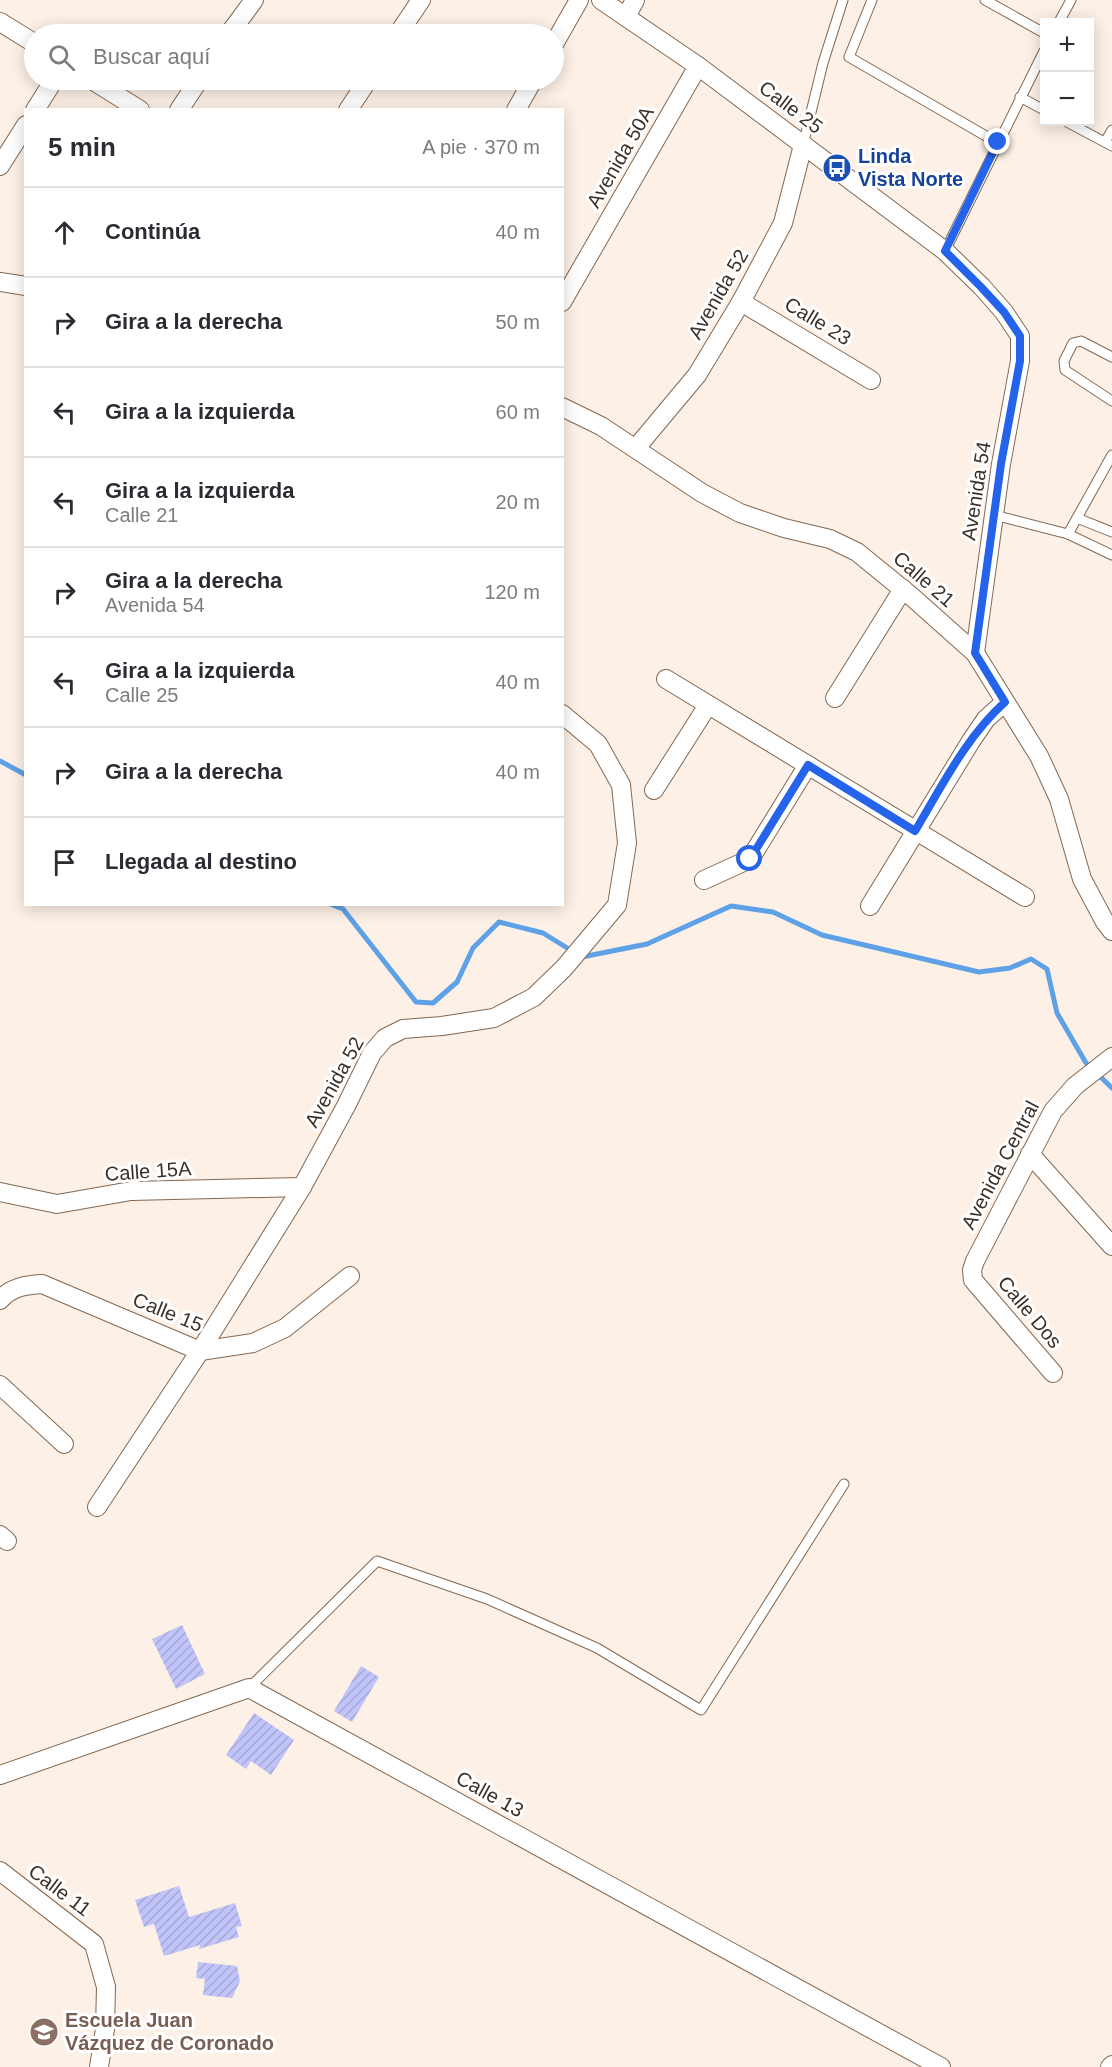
<!DOCTYPE html>
<html lang="es">
<meta charset="utf-8">
<style>
body{margin:0;font-family:Arial,sans-serif;background:#f7f7f7;color:#2b2b33}
.controls{position:absolute;right:18px;top:18px;display:grid;overflow:hidden;border-radius:0px;box-shadow:0 3px 15px #0003}
.controls button{width:54px;height:54px;display:grid;place-items:center;padding:0;border:0;border-bottom:2px solid #e1e1e2;background:#fff;color:#2b2b33;font:30px sans-serif}
.stop{position:absolute;width:18px;height:18px;margin:-14px;border:4px solid #2563eb;border-radius:50%;background:#fff}
.stop.end{background:#2563eb;border-color:#fff;box-shadow:0 2px 6px #0008}
.list{margin:0;padding:0;list-style:none}
h2{display:flex;justify-content:space-between;align-items:center;height:78px;margin:0;padding:0 24px;font-size:26px}
h2 small{font-size:20px;font-weight:400;color:#7c7c81}
.list li{display:grid;grid-template-columns:39px 1fr auto;gap:18px;align-items:center;box-sizing:border-box;height:90px;padding:0 24px;border-top:2px solid #e1e1e2}
.list b{display:block;font-size:22px;white-space:nowrap}
.list p{margin:0;font-size:20px;white-space:nowrap;color:#7c7c81}
.list em{font-size:20px;font-style:normal;color:#7c7c81}
.icon{flex:none;width:33px;height:33px;fill:none;stroke:currentColor;stroke-width:2;stroke-linecap:round;stroke-linejoin:round}
.map{position:relative;flex:none;width:1112px;height:2067px;overflow:hidden}
.search{position:absolute;background:#fff;box-shadow:0 3px 15px #0003;left:24px;top:24px;width:540px;height:66px;display:flex;align-items:center;gap:15px;box-sizing:border-box;padding:0 21px;border-radius:33px;color:#7c7c81;font-size:22px}
.panel{position:absolute;background:#fff;box-shadow:0 3px 15px #0003;left:24px;top:108px;width:540px;height:798px;border-radius:0px}
.map>svg:first-child{display:block}
.lines{fill:none;stroke-linecap:round;stroke-linejoin:round}
.stream{stroke:#5ea1e6;stroke-width:5}
.building{fill:url(#building-hatch)}
.service-casing{stroke:#836852;stroke-width:11}
.minor-casing{stroke:#836852;stroke-width:20}
.service{stroke:#fff;stroke-width:9}
.minor{stroke:#fff;stroke-width:18}
.route{stroke:#2563eb;stroke-width:8}
.labels{text-anchor:middle;stroke-width:6;stroke-linejoin:round;paint-order:stroke}
.street-label{font-size:20px;fill:#3d3127;stroke:#fff}
.transit-label{font-size:20px;font-weight:bold;fill:#164399;stroke:#fff;text-anchor:start}
.education-label{font-size:20px;font-weight:bold;fill:#785e54;stroke:#fff;text-anchor:start}
</style>
<div class="map">
<svg width="1112" height="2067" viewBox="0 0 1112 2067">
<defs>
<pattern id="building-hatch" width="6" height="6" patternUnits="userSpaceOnUse" patternTransform="scale(1.5)"><rect width="6" height="6" fill="#c0c4f9"/><path d="M-1 1l2-2M0 6l6-6M5 7l2-2" fill="none" stroke="#a6a9d5"/></pattern>
</defs>
<rect width="100%" height="100%" fill="#fdf0e6"/>
<g class="lines">
<g class="stream">
<path d="M0 761 26 775"/>
<path d="M330 904 343 909 416 1002 433 1003 457 982 473 948 499 922 543 933 572 951"/>
<path d="M580 956 582 957 647 944 731 906 773 912 822 935 979 972 1010 968 1031 959 1047 969 1057 1013 1086 1063 1112 1088"/>
</g>
</g>
<g class="building">
<path d="M182 1625 205 1674 176 1689 152 1639Z"/>
<path d="M361 1666 379 1677 352 1722 334 1711Z"/>
<path d="M254 1713 294 1740 271 1775 251 1761 246 1769 226 1755Z"/>
<path d="M179 1886 189 1917 235 1903 242 1926 236 1927 239 1937 199 1949 200 1945 164 1956 154 1924 144 1927 135 1900Z"/>
<path d="M198 1962 237 1966 240 1981 232 1998 203 1995 205 1979 196 1978Z"/>
</g>
<g class="lines">
<g class="service-casing">
<g id="service">
<path d="M872 0 849 57 998 143"/>
<path d="M985 0 1044 33"/>
<path d="M1059 22 1071 0"/>
<path d="M1020 97 1044 110"/>
<path d="M1067 122 1112 146"/>
<path d="M1105 142 1112 130"/>
<path d="M803 145 823 63 843 0"/>
<path d="M945 251 1044 51"/>
<path d="M1112 357 1081 341 1073 343 1064 361 1065 370 1112 401"/>
<path d="M994 515 1068 534 1112 555"/>
<path d="M1077 518 1112 532"/>
<path d="M1068 534 1112 455"/>
<path d="M249 1688 377 1561 487 1599 597 1648 701 1710 844 1484"/>
</g>
</g>
<g class="minor-casing">
<g id="minor">
<path d="M601 0 698 66 945 251 982 287 1004 312 1020 336V361L1001 464 975 653"/>
<path d="M626 17 635 0"/>
<path d="M0 22 34 43"/>
<path d="M229 34 254 0"/>
<path d="M398 34 421 0"/>
<path d="M554 44 579 0"/>
<path d="M92 80 140 110"/>
<path d="M35 110 54 80"/>
<path d="M179 110 199 80"/>
<path d="M348 110 368 80"/>
<path d="M516 110 533 80"/>
<path d="M0 166 26 125"/>
<path d="M0 282 26 286"/>
<path d="M562 302 698 66"/>
<path d="M741 302 871 380"/>
<path d="M562 407 601 426 702 493 740 513 784 528 830 539 857 552 911 596 975 653 1039 756 1059 799 1082 879 1105 922 1112 931"/>
<path d="M636 448 697 375 741 302 783 223 803 145"/>
<path d="M666 679 1025 897"/>
<path d="M835 698 903 589"/>
<path d="M654 790 708 705"/>
<path d="M704 880 750 859 808 765"/>
<path d="M870 906 971 741 986 719 1005 702"/>
<path d="M1030 1154 1112 1246"/>
<path d="M0 1192 57 1204 131 1191 302 1187"/>
<path d="M0 1300C11 1287 26 1285 42 1284L200 1351 253 1343 285 1328 350 1276"/>
<path d="M1053 1373 973 1280 972 1270 975 1261 1053 1111 1075 1086 1112 1057"/>
<path d="M0 1385 64 1444"/>
<path d="M97 1507 200 1351 302 1187 346 1106 372 1053 385 1038 403 1029 442 1026 494 1018 534 997 564 968 617 905 627 843 621 785 598 744 562 714"/>
<path d="M0 1535 7 1541"/>
<path d="M0 1775 249 1688 941 2067"/>
<path d="M0 1871 94 1944 106 1987 105 2029 99 2067"/>
<path d="M1110 2067 1112 2065"/>
</g>
</g>
<use href="#service" class="service"/>
<use href="#minor" class="minor"/>
</g>
<g class="lines">
<path class="route" d="M750 859 808 765 915 831C942 786 966 737 1005 702L975 653 1001 464 1020 361V336L1004 312 981 287 945 251 998 142"/>
</g>
<defs>
<g id="bus-disc" transform="scale(1.5)"><circle r="9.5" fill="#1a4fb4" stroke="#fff"/><path d="M-5-6H5V4H4V6H2V4H-2V6H-4V4H-5ZM-3.5-4V0h7V-4ZM-3.5 1.2v1.5H-2V1.2ZM2 1.2v1.5H3.5V1.2Z" fill="#fff"/></g>
<g id="school-disc" transform="scale(1.5)"><circle r="9.5" fill="#8d6e63" stroke="#fff"/><path d="M0-5L7-2L0 1L-7-2ZM-4 1L0 2.5L4 1V4Q0 6-4 4Z" fill="#fff"/></g>
</defs>
<g fill-rule="evenodd">
<use href="#bus-disc" x="837" y="168"/>
<use href="#school-disc" x="44" y="2032"/>
</g>
<g class="labels">
<g class="street-label">
<text transform="translate(791 107) rotate(37)" y="7">Calle 25</text>
<text transform="translate(620 157) rotate(-60)" y="7">Avenida 50A</text>
<text transform="translate(718 294) rotate(-60)" y="7">Avenida 52</text>
<text transform="translate(818 321) rotate(31)" y="7">Calle 23</text>
<text transform="translate(976 491) rotate(-81)" y="7">Avenida 54</text>
<text transform="translate(924 579) rotate(41)" y="7">Calle 21</text>
<text transform="translate(334 1082) rotate(-61)" y="7">Avenida 52</text>
<text transform="translate(1000 1165) rotate(-62)" y="7">Avenida Central</text>
<text transform="translate(148 1171) rotate(-4)" y="7">Calle 15A</text>
<text transform="translate(168 1312) rotate(22)" y="7">Calle 15</text>
<text transform="translate(1030 1312) rotate(50)" y="7">Calle Dos</text>
<text transform="translate(490 1794) rotate(29)" y="7">Calle 13</text>
<text transform="translate(60 1890) rotate(37)" y="7">Calle 11</text>
</g>
<g class="transit-label">
<text x="858" y="163">Linda<tspan x="858" dy="23">Vista Norte</tspan></text>
</g>
<g class="education-label">
<text x="65" y="2027">Escuela Juan<tspan x="65" dy="23">Vázquez de Coronado</tspan></text>
</g>
</g>
</svg>
<div class="controls">
<button>+</button>
<button>−</button>
</div>
<div class="stop" style="left:750px;top:859px"></div>
<div class="stop end" style="left:998px;top:142px"></div>
<div class="search"><svg class="icon" aria-label="search" viewBox="0 0 24 24"><circle cx="10" cy="10" r="6"/><path d="M15 15l6 6"/></svg>Buscar aquí</div>
<section class="panel">
<h2>5 min<small>A pie · 370 m</small></h2>
<ul class="list">
<li><svg class="icon" aria-label="ahead" viewBox="0 0 24 24"><path d="M12 20V5M6 11l6-6 6 6"/></svg><div><b>Continúa</b></div><em>40 m</em></li>
<li><svg class="icon" aria-label="right" viewBox="0 0 24 24"><path d="M7 20v-9h11M14 6l5 5-5 5"/></svg><div><b>Gira a la derecha</b></div><em>50 m</em></li>
<li><svg class="icon" aria-label="left" viewBox="0 0 24 24"><path d="M17 20v-9H6M10 6l-5 5 5 5"/></svg><div><b>Gira a la izquierda</b></div><em>60 m</em></li>
<li><svg class="icon" aria-label="left" viewBox="0 0 24 24"><path d="M17 20v-9H6M10 6l-5 5 5 5"/></svg><div><b>Gira a la izquierda</b><p>Calle 21</p></div><em>20 m</em></li>
<li><svg class="icon" aria-label="right" viewBox="0 0 24 24"><path d="M7 20v-9h11M14 6l5 5-5 5"/></svg><div><b>Gira a la derecha</b><p>Avenida 54</p></div><em>120 m</em></li>
<li><svg class="icon" aria-label="left" viewBox="0 0 24 24"><path d="M17 20v-9H6M10 6l-5 5 5 5"/></svg><div><b>Gira a la izquierda</b><p>Calle 25</p></div><em>40 m</em></li>
<li><svg class="icon" aria-label="right" viewBox="0 0 24 24"><path d="M7 20v-9h11M14 6l5 5-5 5"/></svg><div><b>Gira a la derecha</b></div><em>40 m</em></li>
<li><svg class="icon" aria-label="arrive" viewBox="0 0 24 24"><path d="M6 21V4h12l-3 4 3 4H6"/></svg><div><b>Llegada al destino</b></div></li>
</ul>
</section>
</div>
